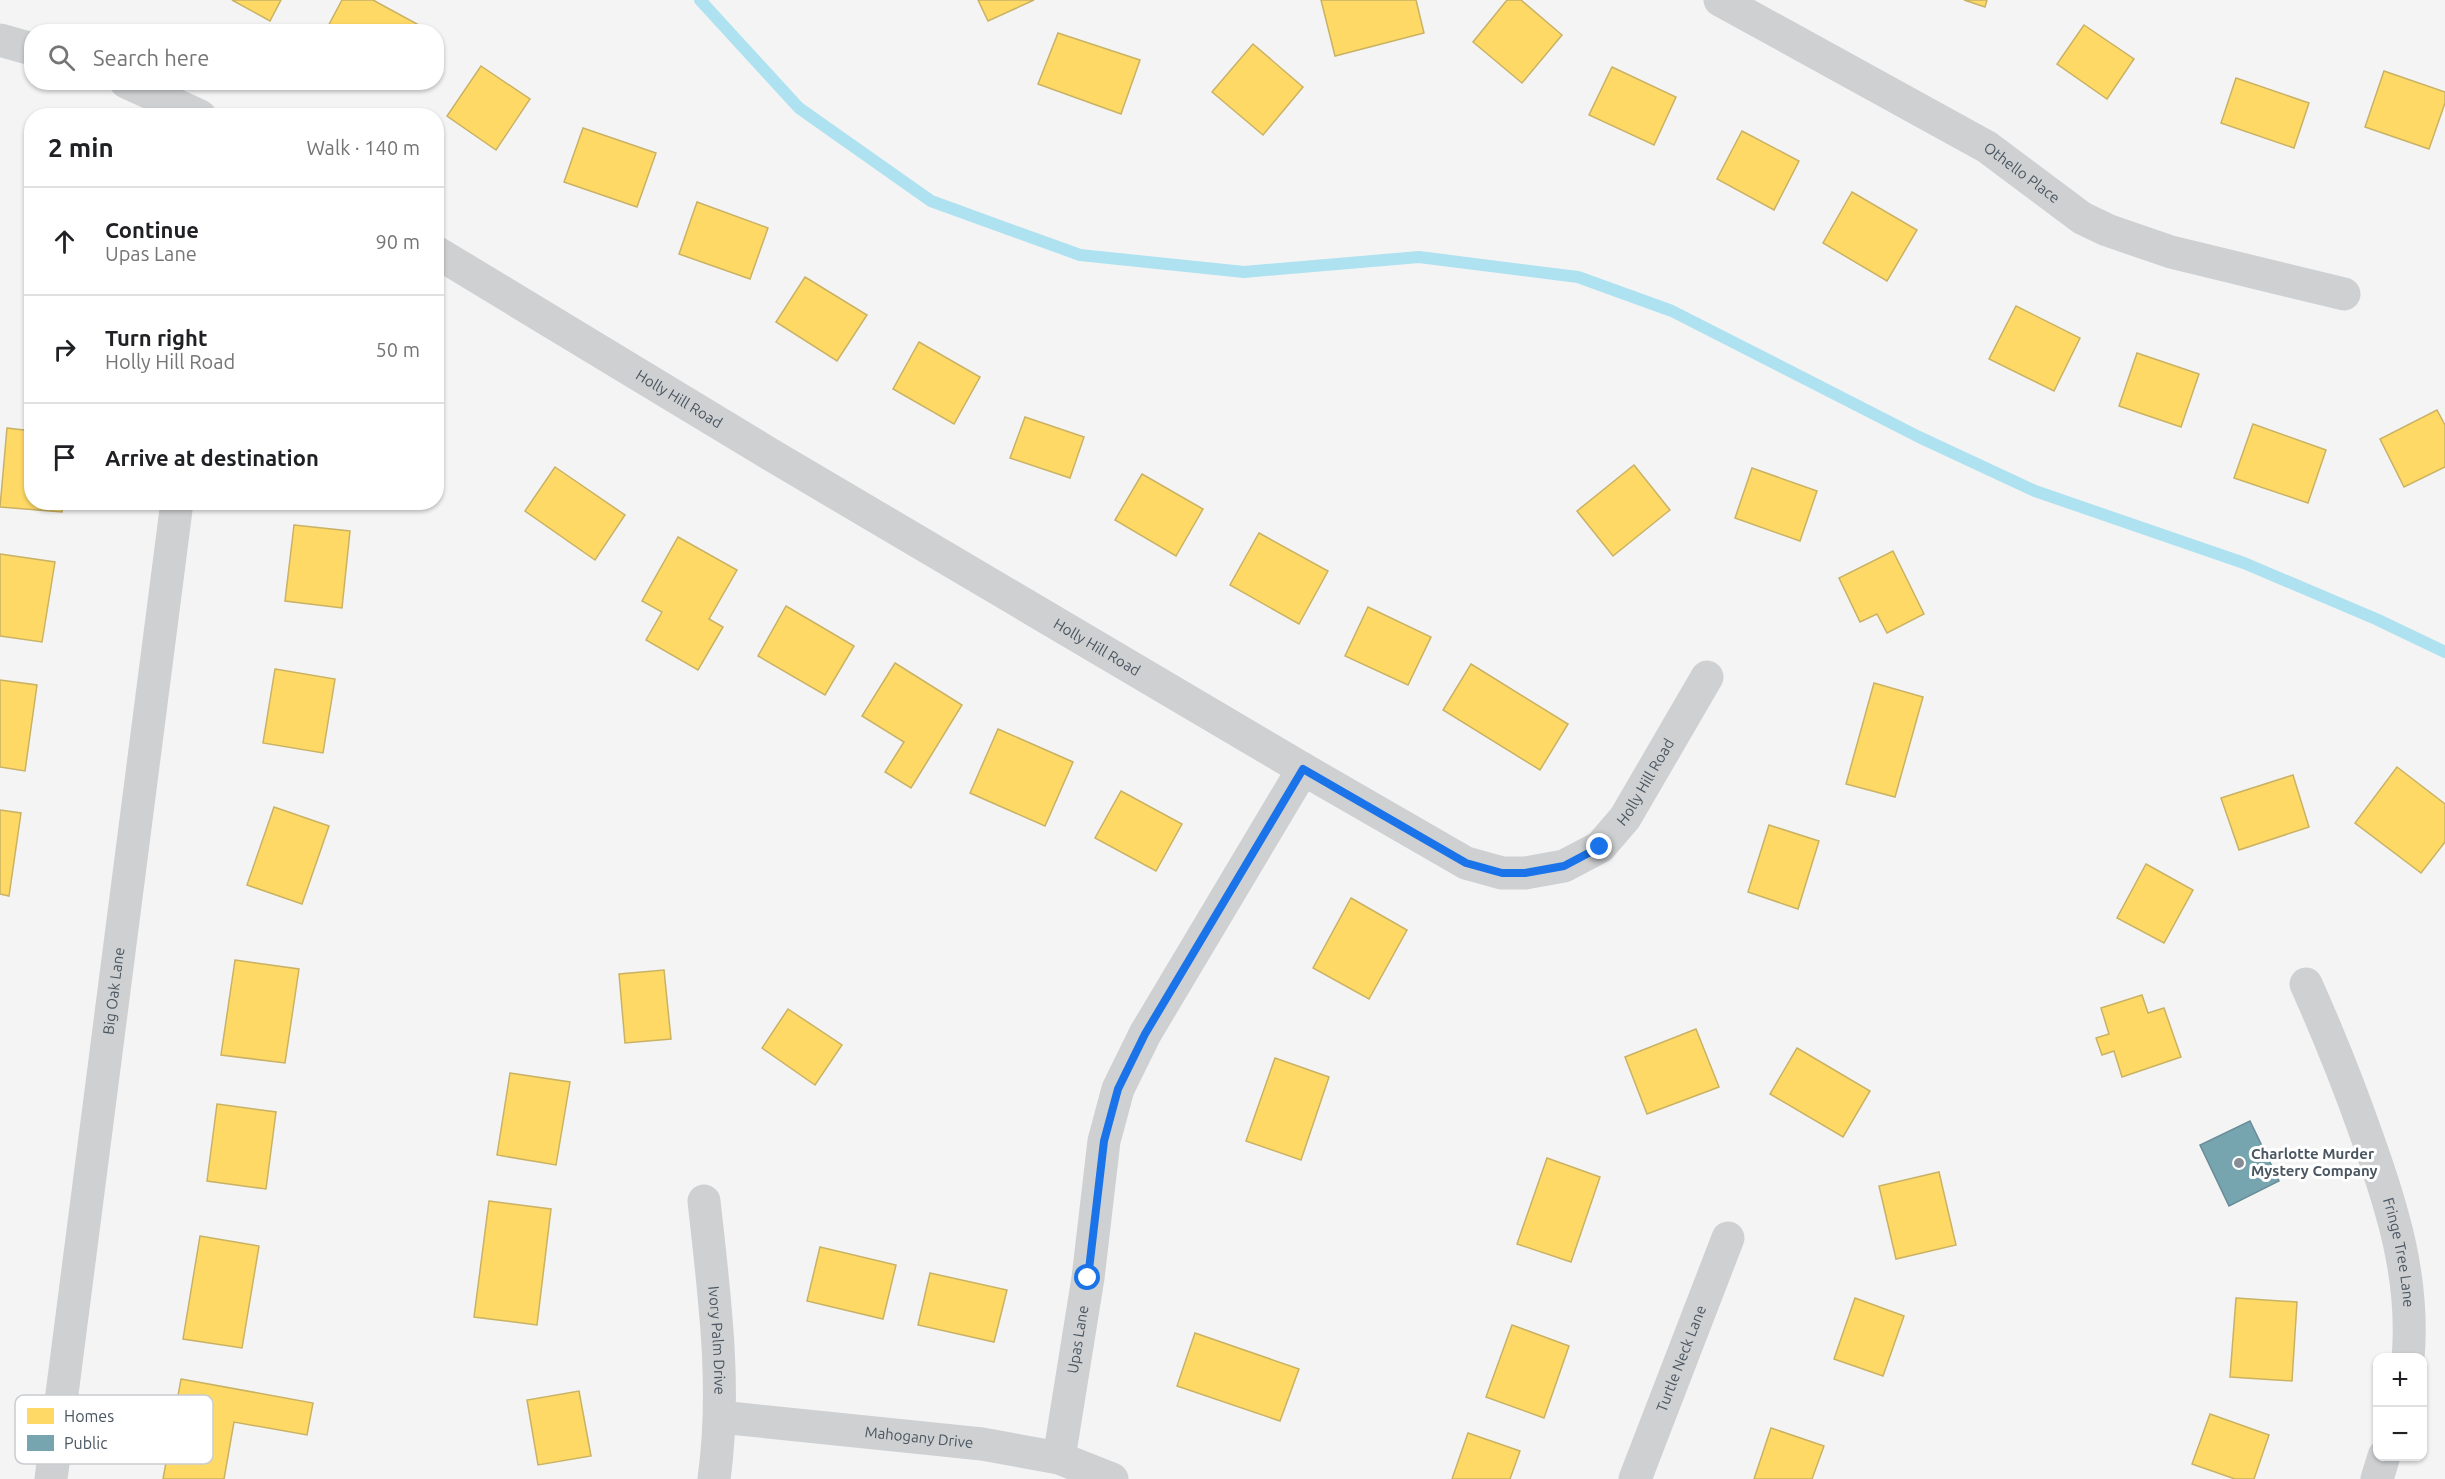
<!DOCTYPE html>
<meta charset="utf-8">
<style>
body{margin:0;font-family:Ubuntu,sans-serif;background:#f6f6f6;color:#202124}
.controls{position:absolute;right:18px;bottom:18px;display:grid;overflow:hidden;border-radius:12px;box-shadow:0 2px 4px #0004}
.controls button{width:54px;height:54px;display:grid;place-items:center;padding:0;border:0;border-bottom:2px solid #e0e0e0;background:#fff;color:#202124;font:30px sans-serif}
.stop{position:absolute;width:18px;height:18px;margin:-14px;border:4px solid #1a73e8;border-radius:50%;background:#fff}
.stop.end{background:#1a73e8;border-color:#fff;box-shadow:0 2px 6px #0008}
.list{margin:0;padding:0;list-style:none}
h2{display:flex;justify-content:space-between;align-items:center;height:78px;margin:0;padding:0 24px;font-size:26px}
h2 small{font-size:20px;font-weight:400;color:#757577}
.list li{display:grid;grid-template-columns:39px 1fr auto;gap:18px;align-items:center;box-sizing:border-box;height:108px;padding:0 24px;border-top:2px solid #e0e0e0}
.list b{display:block;font-size:22px;white-space:nowrap}
.list p{margin:0;font-size:20px;white-space:nowrap;color:#757577}
.list em{font-size:20px;font-style:normal;color:#757577}
.icon{flex:none;width:33px;height:33px;fill:none;stroke:currentColor;stroke-width:2;stroke-linecap:round;stroke-linejoin:round}
.map{position:relative;flex:none;width:2445px;height:1479px;overflow:hidden}
.search{position:absolute;background:#fff;box-shadow:0 2px 4px #0004;left:24px;top:24px;width:420px;height:66px;display:flex;align-items:center;gap:15px;box-sizing:border-box;padding:0 21px;border-radius:24px;color:#757577;font-size:22px}
.panel{position:absolute;background:#fff;box-shadow:0 2px 4px #0004;left:24px;top:108px;width:420px;height:402px;border-radius:24px}
.map>svg:first-child{display:block}
.homes{fill:#ffd966;stroke:#c9b264;stroke-width:1.5}
.public{fill:#76a5af;stroke:#698d98;stroke-width:1.5}
.lines{fill:none;stroke-linecap:round;stroke-linejoin:round}
.stream{stroke:#aee2f0;stroke-width:12}
.street{stroke:#ced0d2;stroke-width:33}
.route{stroke:#1a73e8;stroke-width:8}
.poi-dot{fill:#868d94;stroke:#fff;stroke-width:2}
.labels{text-anchor:middle;stroke-width:6;stroke-linejoin:round;paint-order:stroke}
.street-label{font-size:15px;fill:#4a5661;stroke:#fff}
.poi-label{font-size:15px;font-weight:bold;fill:#4a5661;stroke:#fff;text-anchor:start}
.key{fill:#fff;stroke:#c9ccd0;stroke-width:1.5}
.key-label{font-size:16px;fill:#4a5661}
</style>
<div class="map">
<svg width="2445" height="1479" viewBox="0 0 2445 1479">
<rect width="100%" height="100%" fill="#f4f4f4"/>
<g class="homes">
<path d="M232 0H281L270 21Z"/>
<path d="M342 0H373L419 25 416 32H325Z"/>
<path d="M978 0H1034L988 21Z"/>
<path d="M1321 0H1416L1424 33 1335 56Z"/>
<path d="M1507 0H1521L1562 35 1522 83 1473 42Z"/>
<path d="M1964 0H1987L1985 7Z"/>
<path d="M2084 25 2134 59 2107 99 2057 64Z"/>
<path d="M1058 33 1140 60 1121 114 1038 84Z"/>
<path d="M1253 44 1303 87 1263 135 1212 92Z"/>
<path d="M481 66 530 99 496 150 447 116Z"/>
<path d="M1612 67 1676 97 1654 145 1589 115Z"/>
<path d="M2384 71 2445 92V103L2429 149 2365 127Z"/>
<path d="M2236 78 2309 103 2294 148 2221 123Z"/>
<path d="M583 128 656 153 637 207 564 182Z"/>
<path d="M1742 131 1799 161 1774 210 1717 179Z"/>
<path d="M1852 192 1917 230 1887 281 1823 243Z"/>
<path d="M697 202 768 228 750 279 679 254Z"/>
<path d="M805 277 867 315 837 361 776 322Z"/>
<path d="M2016 306 2080 338 2054 391 1989 359Z"/>
<path d="M919 342 980 377 954 424 893 389Z"/>
<path d="M2137 353 2199 374 2181 427 2119 406Z"/>
<path d="M2437 410 2445 425V467L2404 487 2380 439Z"/>
<path d="M1025 417 1084 437 1070 478 1010 458Z"/>
<path d="M2253 424 2326 450 2308 503 2234 478Z"/>
<path d="M7 428 32 431V502H63L62 512 0 507Z"/>
<path d="M1634 465 1670 510 1613 556 1577 511Z"/>
<path d="M555 467 625 515 595 560 525 511Z"/>
<path d="M1752 468 1817 491 1800 541 1735 518Z"/>
<path d="M1142 474 1203 509 1176 556 1115 520Z"/>
<path d="M294 525 350 531 342 608 285 601Z"/>
<path d="M1259 533 1328 571 1299 624 1230 585Z"/>
<path d="M678 537 737 570 709 619 723 627 698 670 646 640 662 612 642 601Z"/>
<path d="M1893 551 1924 614 1887 633 1877 614 1860 622 1839 578Z"/>
<path d="M0 554 55 562 42 642 0 636Z"/>
<path d="M786 606 854 646 825 695 758 656Z"/>
<path d="M1368 607 1431 637 1408 685 1345 656Z"/>
<path d="M895 663 962 705 911 788 885 772 904 742 862 716Z"/>
<path d="M1471 664 1568 724 1540 770 1443 710Z"/>
<path d="M275 669 335 679 323 753 263 743Z"/>
<path d="M0 680 37 685 25 771 0 767Z"/>
<path d="M1874 683 1923 697 1895 797 1846 784Z"/>
<path d="M998 729 1073 762 1045 826 970 793Z"/>
<path d="M2397 767 2445 804V842L2421 873 2355 823Z"/>
<path d="M2293 775 2309 827 2239 850 2221 798Z"/>
<path d="M1121 791 1182 824 1156 871 1095 838Z"/>
<path d="M274 807 329 826 302 904 247 885Z"/>
<path d="M0 810 21 813 9 896 0 894Z"/>
<path d="M1769 825 1819 841 1798 909 1748 892Z"/>
<path d="M2146 864 2193 890 2164 943 2117 918Z"/>
<path d="M1351 898 1407 930 1369 999 1313 968Z"/>
<path d="M235 960 299 969 285 1063 221 1055Z"/>
<path d="M664 970 671 1039 625 1043 619 974Z"/>
<path d="M2142 995 2148 1013 2164 1008 2181 1057 2122 1077 2114 1051 2102 1055 2096 1038 2109 1034 2101 1008Z"/>
<path d="M788 1009 842 1045 815 1085 762 1048Z"/>
<path d="M1696 1029 1719 1087 1647 1114 1625 1057Z"/>
<path d="M1797 1048 1870 1091 1843 1137 1770 1094Z"/>
<path d="M1275 1058 1329 1077 1301 1160 1246 1141Z"/>
<path d="M510 1073 570 1082 556 1165 497 1155Z"/>
<path d="M217 1104 276 1112 266 1189 207 1181Z"/>
<path d="M1547 1158 1600 1177 1571 1262 1517 1244Z"/>
<path d="M1939 1172 1956 1245 1896 1259 1879 1186Z"/>
<path d="M489 1201 551 1209 537 1325 474 1317Z"/>
<path d="M200 1236 259 1246 242 1348 183 1339Z"/>
<path d="M820 1247 896 1265 883 1319 807 1301Z"/>
<path d="M930 1273 1007 1290 994 1342 918 1325Z"/>
<path d="M1855 1298 1904 1316 1883 1376 1834 1359Z"/>
<path d="M2236 1298 2297 1302 2292 1381 2230 1377Z"/>
<path d="M1512 1325 1569 1346 1544 1418 1486 1397Z"/>
<path d="M1195 1333 1299 1369 1280 1421 1177 1386Z"/>
<path d="M181 1379 313 1403 307 1435 234 1422 224 1479H163Z"/>
<path d="M579 1391 591 1456 538 1465 527 1400Z"/>
<path d="M2210 1414 2269 1435 2254 1479H2235L2192 1464Z"/>
<path d="M1771 1428 1824 1446 1812 1479H1754Z"/>
<path d="M1468 1433 1520 1451 1510 1479H1452Z"/>
</g>
<path class="public" d="M2250 1121 2279 1181 2229 1206 2200 1145Z"/>
<g class="lines">
<path class="stream" d="M700 0 799 108 931 201 1080 255 1244 272 1419 257 1578 277 1672 311 1919 437 2035 491 2244 563 2376 619 2445 652"/>
<g class="street">
<path id="s1" d="M1720 0 1987 147 2082 218 2107 230 2171 252 2344 294"/>
<path d="M0 40 32 49"/>
<path d="M126 82 200 116"/>
<path id="s2" d="M436 252 768 453 1303 769 1466 863 1502 873H1525L1564 866 1600 847 1625 818 1707 677"/>
<path id="s3" d="M2306 984C2328 1033 2348 1083 2366 1134 2392 1206 2415 1279 2408 1358"/>
<path id="s4" d="M704 1201C714 1293 727 1386 714 1479"/>
<path id="s5" d="M720 1417 982 1444 1059 1458 1112 1479"/>
<path id="s6" d="M1059 1458 1088 1278 1104 1141 1118 1089 1145 1034 1303 769"/>
<path id="s7" d="M51 1479 177 502"/>
<path id="s8" d="M1635 1479 1728 1238"/>
<path d="M2377 1479 2384 1456"/>
</g>
</g>
<g class="lines">
<path class="route" d="M1088 1278 1104 1141 1118 1089 1145 1034 1303 769 1466 863 1502 873H1525L1564 866 1600 847"/>
</g>
<circle class="poi-dot" cx="2239" cy="1163" r="6"/>
<g class="labels">
<g class="street-label">
<text dy="5" stroke="none"><textPath href="#s1" startOffset="348">Othello Place</textPath></text>
<text dy="5" stroke="none"><textPath href="#s2" startOffset="284">Holly Hill Road</textPath></text>
<text dy="5" stroke="none"><textPath href="#s2" startOffset="770">Holly Hill Road</textPath></text>
<text dy="5" stroke="none"><textPath href="#s2" startOffset="1418">Holly Hill Road</textPath></text>
<text dy="5" stroke="none"><textPath href="#s7" startOffset="492">Big Oak Lane</textPath></text>
<text dy="5" stroke="none"><textPath href="#s3" startOffset="285">Fringe Tree Lane</textPath></text>
<text dy="5" stroke="none"><textPath href="#s6" startOffset="120">Upas Lane</textPath></text>
<text dy="5" stroke="none"><textPath href="#s4" startOffset="140">Ivory Palm Drive</textPath></text>
<text dy="5" stroke="none"><textPath href="#s8" startOffset="129">Turtle Neck Lane</textPath></text>
<text dy="5" stroke="none"><textPath href="#s5" startOffset="200">Mahogany Drive</textPath></text>
</g>
<g class="poi-label">
<text x="2251" y="1159">Charlotte Murder<tspan x="2251" dy="17">Mystery Company</tspan></text>
</g>
</g>
<rect x="15" y="1395" width="198" height="69" rx="9" class="key"/>
<rect x="27" y="1408" width="27" height="16" fill="#ffd966"/>
<rect x="27" y="1435" width="27" height="16" fill="#76a5af"/>
<g class="key-label">
<text x="64" y="1422">Homes</text>
<text x="64" y="1449">Public</text>
</g>
</svg>
<div class="controls">
<button>+</button>
<button>−</button>
</div>
<div class="stop" style="left:1088px;top:1278px"></div>
<div class="stop end" style="left:1600px;top:847px"></div>
<div class="search"><svg class="icon" aria-label="search" viewBox="0 0 24 24"><circle cx="10" cy="10" r="6"/><path d="M15 15l6 6"/></svg>Search here</div>
<section class="panel">
<h2>2 min<small>Walk · 140 m</small></h2>
<ul class="list">
<li><svg class="icon" aria-label="ahead" viewBox="0 0 24 24"><path d="M12 20V5M6 11l6-6 6 6"/></svg><div><b>Continue</b><p>Upas Lane</p></div><em>90 m</em></li>
<li><svg class="icon" aria-label="right" viewBox="0 0 24 24"><path d="M7 20v-9h11M14 6l5 5-5 5"/></svg><div><b>Turn right</b><p>Holly Hill Road</p></div><em>50 m</em></li>
<li><svg class="icon" aria-label="arrive" viewBox="0 0 24 24"><path d="M6 21V4h12l-3 4 3 4H6"/></svg><div><b>Arrive at destination</b></div></li>
</ul>
</section>
</div>
